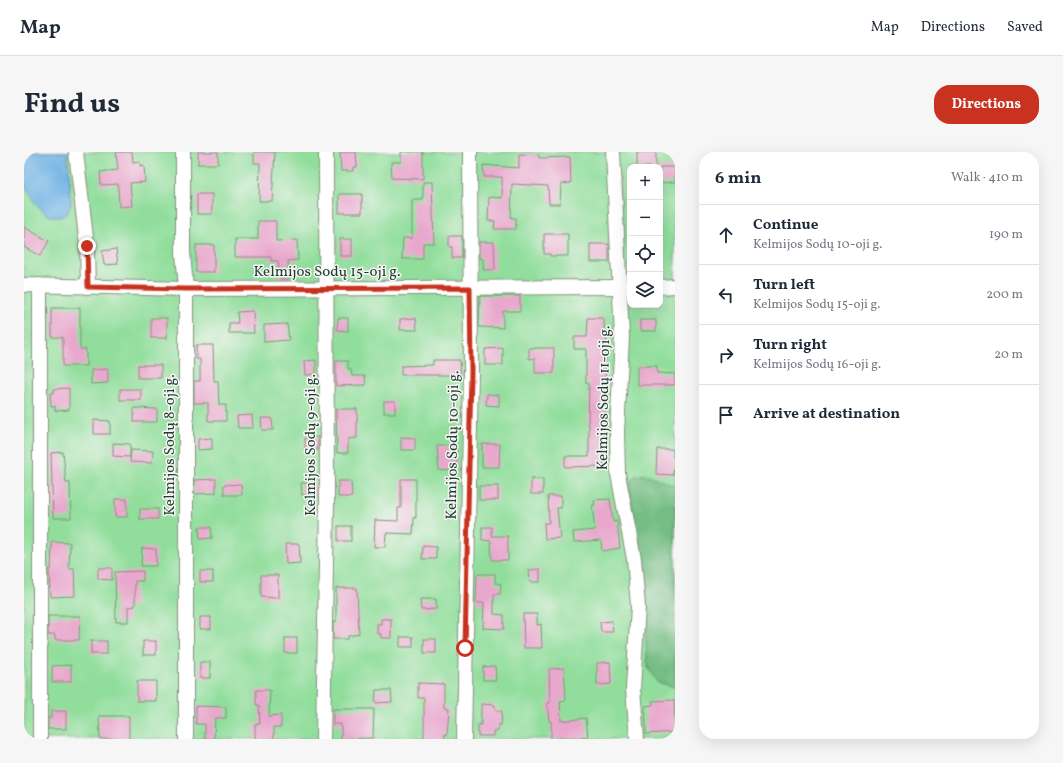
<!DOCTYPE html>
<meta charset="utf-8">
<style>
body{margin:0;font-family:Vollkorn,serif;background:#f6f6f7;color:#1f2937}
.controls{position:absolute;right:12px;top:12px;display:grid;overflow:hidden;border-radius:8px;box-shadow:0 4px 16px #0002}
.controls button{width:36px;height:36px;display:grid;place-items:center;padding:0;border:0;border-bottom:1px solid #e0e1e3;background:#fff;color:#1f2937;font:20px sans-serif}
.stop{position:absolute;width:12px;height:12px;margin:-9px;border:3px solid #c8321e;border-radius:50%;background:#fff}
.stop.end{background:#c8321e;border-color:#fff;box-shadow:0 1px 4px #0008}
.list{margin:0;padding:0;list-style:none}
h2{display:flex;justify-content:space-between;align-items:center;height:52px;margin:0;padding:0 16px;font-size:17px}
h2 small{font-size:13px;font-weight:400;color:#747a83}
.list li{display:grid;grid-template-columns:26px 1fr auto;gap:12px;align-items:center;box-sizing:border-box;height:60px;padding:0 16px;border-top:1px solid #e0e1e3}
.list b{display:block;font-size:15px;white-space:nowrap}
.list p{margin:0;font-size:13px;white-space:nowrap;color:#747a83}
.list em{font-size:13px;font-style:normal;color:#747a83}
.icon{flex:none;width:22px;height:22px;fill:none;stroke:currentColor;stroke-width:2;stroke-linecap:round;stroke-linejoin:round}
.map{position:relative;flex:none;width:651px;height:587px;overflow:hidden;border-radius:16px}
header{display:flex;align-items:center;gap:24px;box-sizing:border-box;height:56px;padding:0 20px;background:#fff;border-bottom:1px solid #e0e1e3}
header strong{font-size:19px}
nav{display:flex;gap:22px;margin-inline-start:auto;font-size:14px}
.intro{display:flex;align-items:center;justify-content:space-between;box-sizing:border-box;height:96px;padding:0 24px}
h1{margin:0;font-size:28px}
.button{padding:10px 18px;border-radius:16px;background:#c8321e;color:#fff;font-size:14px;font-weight:700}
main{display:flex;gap:24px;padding:0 24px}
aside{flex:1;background:#fff;border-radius:16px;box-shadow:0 4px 16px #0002}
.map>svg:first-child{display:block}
.green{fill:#91de9c;stroke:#588e68;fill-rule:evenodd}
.forest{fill:#74bd84;stroke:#4a7d5c}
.water{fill:#70b2e5;stroke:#48788c}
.building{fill:#e9a7cd}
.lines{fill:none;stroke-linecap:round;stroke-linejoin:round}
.minor-casing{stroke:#85917e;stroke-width:16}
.minor{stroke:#fff;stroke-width:14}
.route{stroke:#c8321e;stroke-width:5}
.labels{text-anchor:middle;stroke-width:3;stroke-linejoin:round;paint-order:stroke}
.street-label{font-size:15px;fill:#1f3d34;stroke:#f6f6f2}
</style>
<header>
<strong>Map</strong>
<nav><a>Map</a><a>Directions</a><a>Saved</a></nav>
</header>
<div class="intro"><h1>Find us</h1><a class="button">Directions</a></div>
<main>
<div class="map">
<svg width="651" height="587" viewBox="0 0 651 587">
<rect width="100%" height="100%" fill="#f6f6f2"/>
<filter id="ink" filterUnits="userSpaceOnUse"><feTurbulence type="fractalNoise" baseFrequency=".025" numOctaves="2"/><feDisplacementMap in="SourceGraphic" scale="8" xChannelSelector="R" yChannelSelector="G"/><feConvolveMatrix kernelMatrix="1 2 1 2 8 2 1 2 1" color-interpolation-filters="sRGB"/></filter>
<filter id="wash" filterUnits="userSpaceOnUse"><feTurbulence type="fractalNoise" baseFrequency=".012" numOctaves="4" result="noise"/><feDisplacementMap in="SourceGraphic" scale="16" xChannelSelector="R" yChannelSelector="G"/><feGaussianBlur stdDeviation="0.9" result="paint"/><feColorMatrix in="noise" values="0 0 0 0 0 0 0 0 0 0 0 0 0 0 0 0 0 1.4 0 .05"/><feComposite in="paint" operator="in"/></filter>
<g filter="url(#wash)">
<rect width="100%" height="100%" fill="#ebe5c7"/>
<path class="green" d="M0 0H651V587H0ZM606 15H636V153H606Z"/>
<path class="forest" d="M622 322 651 334V535L633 530 624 515 622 497V450L605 331 612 324Z"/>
<path class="water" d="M0 0H44L47 52 43 62 36 65 25 64 11 51 0 31Z"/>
<g id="blocks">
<g class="building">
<path d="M92 0H108L109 10 116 9V14L120 13 121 30 106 31 108 54 95 55 94 32 77 33 76 20 94 18Z"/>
<rect x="174" y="0" width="20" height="12"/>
<path d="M230 0H251L248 49H235L236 11H230Z"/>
<path d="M316 0H332L333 15H329V19H317Z"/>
<path d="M377 0H399V27L368 26 367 10H377Z"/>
<rect x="613" y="0" width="19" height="15"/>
<path d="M495 2 515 3V6L546 5 547 31 537 32 536 52H525L524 34 488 32 487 66H492V77H470L471 69H464L465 45 478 46V25H460L459 13 495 16Z"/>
<path d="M636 15H651V30L636 31Z"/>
<path d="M399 30H408L410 91H399V107H378L379 86H388V48H399Z"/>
<rect x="173" y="42" width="15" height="20"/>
<rect x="315" y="42" width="23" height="19"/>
<path d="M234 69H252V89L273 88 274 108 264 109 265 127H256L254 109H247V105H211V87H234Z"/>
<path d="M0 75 25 89 16 104 0 95Z"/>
<path d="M520 82H544V104H526V102H520Z"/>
<path d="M425 84H438V106H428V95H425Z"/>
<rect x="316" y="87" width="12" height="17"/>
<path d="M455 90H470L471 118H459V107L455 106Z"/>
<rect x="566" y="92" width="19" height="18"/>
<rect x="172" y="93" width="18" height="27"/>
<path d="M92 97 94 112 80 113 78 99Z"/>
<path d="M456 144H496V159H479V176L455 175Z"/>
<path d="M28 156H56V197H62V214H39V185H28Z"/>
<path d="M229 159 230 181H205V171H214L213 160Z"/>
<rect x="127" y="166" width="16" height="20"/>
<path d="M314 166H324V179L313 178Z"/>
<path d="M392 166 393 178H376V167Z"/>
<path d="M564 166H580V185H582V199L580 314 541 315V304H565V272H564L565 231H562V197H550V185H563Z"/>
<rect x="616" y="168" width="16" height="11"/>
<path d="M263 172 265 188 240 190V173Z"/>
<path d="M172 193H189L190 229H194L195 253H202V269H184V251H170V229H176V207H172Z"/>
<path d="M479 196V213H461V197Z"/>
<path d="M505 196H530V221H511V206L505 207Z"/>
<path d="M292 208V222L281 223 280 209Z"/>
<path d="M409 208H436L437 226H426V223H377V214L409 213Z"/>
<path d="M312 209H324V217H327L328 224H341L342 233 312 234Z"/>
<rect x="114" y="213" width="23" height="13"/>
<path d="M613 214H633V221L651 222V233H613Z"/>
<path d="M84 217V231L67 232V218Z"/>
<path d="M45 236V258L31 259V254H27L26 241H30V237Z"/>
<rect x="96" y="237" width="21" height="11"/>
<path d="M463 242 475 243V254L462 253Z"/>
<rect x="360" y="249" width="11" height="12"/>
<path d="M110 256 133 257V270H110Z"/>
<path d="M312 257H333V286L324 287V301H313Z"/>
<path d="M228 263 229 276H214L213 264Z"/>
<path d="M237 266H248L249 278H238Z"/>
<path d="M70 268 86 269V282H70Z"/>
<path d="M294 285V298H281V286Z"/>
<path d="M377 285 391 286V298H377Z"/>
<path d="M188 286V297L174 298V287Z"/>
<path d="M89 291 106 292V305L89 304Z"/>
<path d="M458 292H476L475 315H458Z"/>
<path d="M413 294H433L432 319 415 318Z"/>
<path d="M633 297H649V306H651L649 323 632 322Z"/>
<path d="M107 298 129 299 128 311 106 310Z"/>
<path d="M39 300 42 331H46L47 366H29L27 301Z"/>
<path d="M192 327V341L170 342V328Z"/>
<path d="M377 327H392V366L390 365 389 382 362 381 361 395H350L351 368 374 369V356H377Z"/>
<rect x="507" y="327" width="12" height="15"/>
<path d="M314 329H327L328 345H314Z"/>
<path d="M277 331H291L292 343H278Z"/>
<path d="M217 332 218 343H200V333Z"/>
<rect x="455" y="334" width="19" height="14"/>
<path d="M524 344H537V356H533L536 386 521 387 520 371H525Z"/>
<rect x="91" y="347" width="12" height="18"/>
<path d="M586 347 589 370 593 369 596 396 578 399 577 388 550 390 549 380 571 378 568 353H571L570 348Z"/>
<rect x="116" y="357" width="18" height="10"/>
<rect x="314" y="374" width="13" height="15"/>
<path d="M175 375H187L188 386 176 387Z"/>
<path d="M458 375H468V384H484V408H468L467 389 458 388Z"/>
<path d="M28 390 46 391 45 417H50L51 444 26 445 25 417H27Z"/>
<path d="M261 392H275L276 411 262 412Z"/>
<path d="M399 394 412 395V407H398Z"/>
<path d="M118 396 132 397V414H117Z"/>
<path d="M74 416H88V428L74 427Z"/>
<path d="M516 417V430H506L505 418Z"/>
<path d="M119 419V429H111V454L104 455V470H92L91 420Z"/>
<rect x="176" y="419" width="13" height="11"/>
<path d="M453 422H471V431L477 432 476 442H470V462L480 463V477L459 476 460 451H452Z"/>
<path d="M237 423H254V446L237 445Z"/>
<path d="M312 436H333L335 482 324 484V487H309V471L312 470Z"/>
<path d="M396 447H412V457L397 458Z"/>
<path d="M499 462H513V473L517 472 518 496H500Z"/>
<path d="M24 464H56L55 488H31V483H24Z"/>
<rect x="176" y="465" width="11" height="12"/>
<path d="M357 467H367V486H357V482H353V472H357Z"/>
<path d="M588 469 589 480H577L576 470Z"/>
<rect x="376" y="485" width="13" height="10"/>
<rect x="261" y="486" width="12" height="15"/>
<rect x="400" y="487" width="12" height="14"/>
<rect x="67" y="489" width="16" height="13"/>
<rect x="119" y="489" width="13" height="14"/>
<rect x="176" y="510" width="10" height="16"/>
<path d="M586 510 587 532 573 533V511Z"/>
<path d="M47 513V530H28V514Z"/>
<path d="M471 514 472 528H459V515Z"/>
<path d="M540 516 542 548 536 549 537 569 562 566 564 585 527 587V569H525L523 551H526L525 517Z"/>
<rect x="113" y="529" width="19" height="20"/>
<path d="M394 531 420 532V556H425L423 583 421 582 420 587H400V546H394Z"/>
<path d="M232 538H246L245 564 257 563V575H250V587H231V572H236L235 553H232Z"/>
<path d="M352 538H367L368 550 351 551Z"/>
<path d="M650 548 651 580 622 582 621 554 629 553 628 549Z"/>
<path d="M457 552 471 553V558L478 559 477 573H474V579H469V584H454V573H457Z"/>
<path d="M172 554 202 555V566H191L190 587H181V572H172Z"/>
<path d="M309 557H350L349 586 317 587V572H309Z"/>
<path d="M27 559H42V577H24V566H27Z"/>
<path d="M75 564H105V587H76Z"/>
</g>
</g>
</g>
<g filter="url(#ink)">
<use href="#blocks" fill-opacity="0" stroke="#85917e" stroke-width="1"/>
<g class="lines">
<g class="minor-casing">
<g id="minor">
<path d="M52 0 63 94 64 135"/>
<path d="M159 0V100L162 137V587"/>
<path d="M589 0 598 185 593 280 594 322 610 407 614 454 609 537 613 587"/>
<path d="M0 133 162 137 606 135"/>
<path d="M636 135 651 134"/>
<path d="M16 587V133"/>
<path d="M299 587 303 351 302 0"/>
<path d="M440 587 447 221 446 0"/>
</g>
</g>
<use href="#minor" class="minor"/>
</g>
</g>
<g class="lines" filter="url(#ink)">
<path class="route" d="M63 94 64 135 162 137 446 136 447 221 441 496"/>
</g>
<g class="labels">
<g class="street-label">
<text x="303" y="124">Kelmijos Sodų 15-oji g.</text>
<text transform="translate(579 246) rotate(-89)" y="5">Kelmijos Sodų 11-oji g.</text>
<text transform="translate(145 293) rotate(-90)" y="5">Kelmijos Sodų 8-oji g.</text>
<text transform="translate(286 293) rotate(-90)" y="5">Kelmijos Sodų 9-oji g.</text>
<text transform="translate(428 293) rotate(-89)" y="5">Kelmijos Sodų 10-oji g.</text>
</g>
</g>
</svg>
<div class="controls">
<button>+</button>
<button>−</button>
<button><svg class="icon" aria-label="locate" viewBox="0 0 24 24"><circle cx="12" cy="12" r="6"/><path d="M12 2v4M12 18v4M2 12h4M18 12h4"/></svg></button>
<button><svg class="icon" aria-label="layers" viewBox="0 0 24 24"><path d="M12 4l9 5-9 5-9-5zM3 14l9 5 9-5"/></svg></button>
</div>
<div class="stop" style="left:441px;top:496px"></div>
<div class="stop end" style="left:63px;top:94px"></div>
</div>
<aside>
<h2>6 min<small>Walk · 410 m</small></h2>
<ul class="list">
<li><svg class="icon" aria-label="ahead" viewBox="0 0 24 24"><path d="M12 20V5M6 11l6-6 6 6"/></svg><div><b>Continue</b><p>Kelmijos Sodų 10-oji g.</p></div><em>190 m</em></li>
<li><svg class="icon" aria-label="left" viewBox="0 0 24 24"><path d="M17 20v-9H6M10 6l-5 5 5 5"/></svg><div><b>Turn left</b><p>Kelmijos Sodų 15-oji g.</p></div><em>200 m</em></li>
<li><svg class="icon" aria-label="right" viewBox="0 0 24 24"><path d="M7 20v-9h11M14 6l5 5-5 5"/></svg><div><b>Turn right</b><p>Kelmijos Sodų 16-oji g.</p></div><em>20 m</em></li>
<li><svg class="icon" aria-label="arrive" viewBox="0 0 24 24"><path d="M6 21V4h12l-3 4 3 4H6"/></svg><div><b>Arrive at destination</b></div></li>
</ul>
</aside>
</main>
